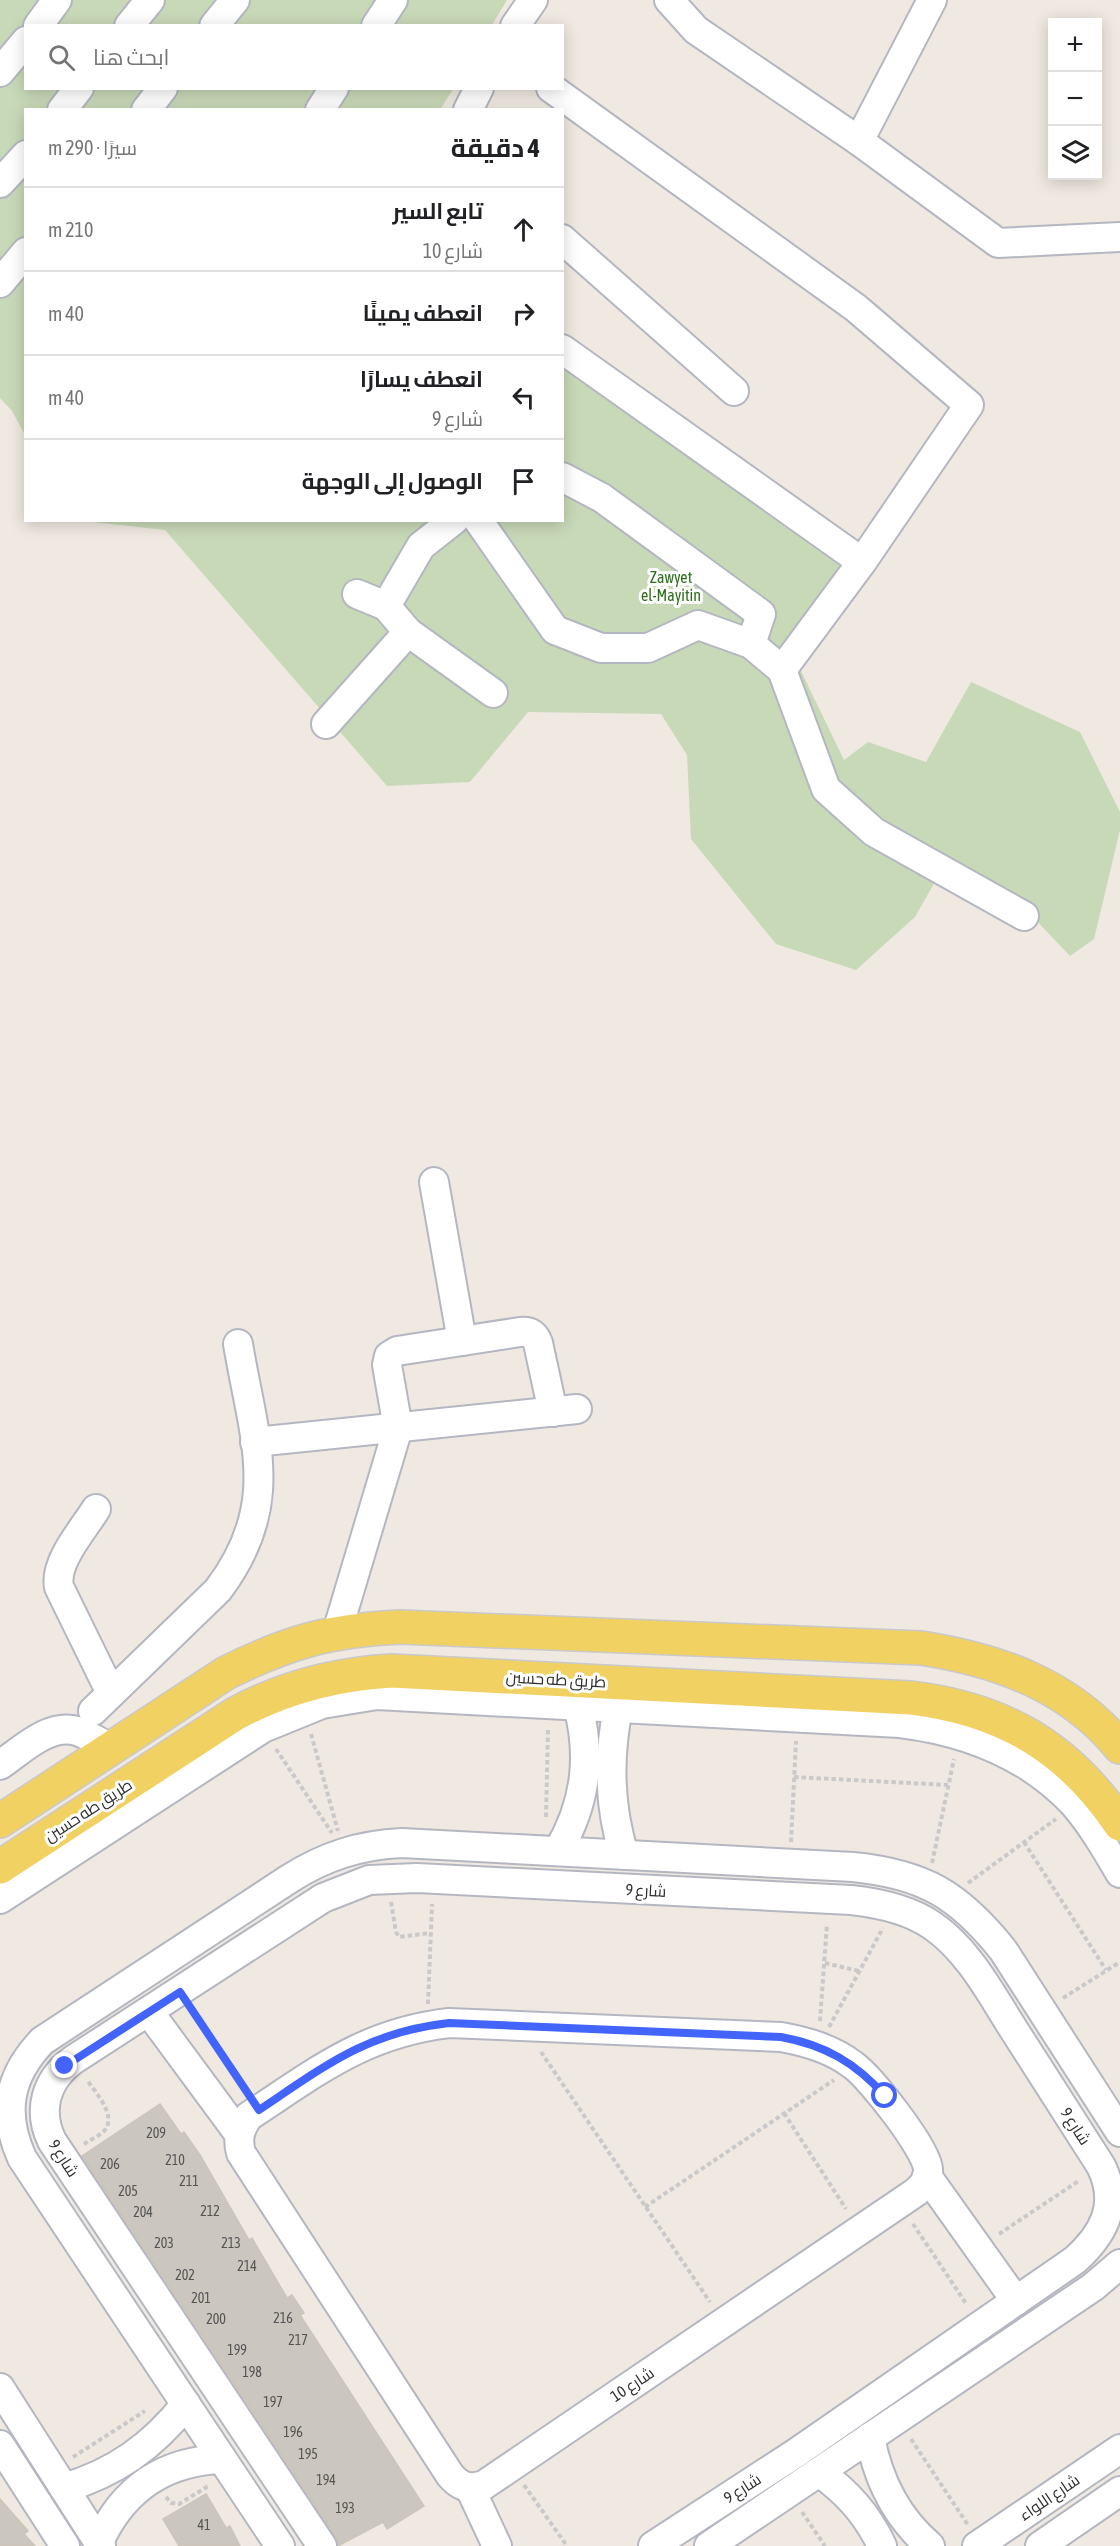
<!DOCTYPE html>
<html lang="ar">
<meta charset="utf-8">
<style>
body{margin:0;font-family:"Asap Condensed",Cairo,sans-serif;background:#f2f2f2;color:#202124;direction:rtl}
.controls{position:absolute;right:18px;top:18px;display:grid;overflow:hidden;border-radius:0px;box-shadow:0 3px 15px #0003}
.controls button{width:54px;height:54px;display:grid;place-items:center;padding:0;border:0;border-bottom:2px solid #e0e0e0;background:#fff;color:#202124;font:30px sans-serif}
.stop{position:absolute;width:18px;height:18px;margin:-14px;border:4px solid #4264fb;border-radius:50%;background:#fff}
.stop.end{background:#4264fb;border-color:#fff;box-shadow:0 2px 6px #0008}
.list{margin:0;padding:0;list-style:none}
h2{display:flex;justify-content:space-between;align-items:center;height:78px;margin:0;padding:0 24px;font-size:26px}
h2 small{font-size:20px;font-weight:400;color:#757577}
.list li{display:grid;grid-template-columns:39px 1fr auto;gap:18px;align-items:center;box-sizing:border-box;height:84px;padding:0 24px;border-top:2px solid #e0e0e0}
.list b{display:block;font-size:22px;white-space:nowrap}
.list p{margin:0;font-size:20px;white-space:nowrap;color:#757577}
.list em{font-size:20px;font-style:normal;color:#757577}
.icon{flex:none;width:33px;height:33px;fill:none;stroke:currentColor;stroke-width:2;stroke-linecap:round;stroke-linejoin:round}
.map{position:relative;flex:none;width:1120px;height:2546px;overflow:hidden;direction:ltr}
.search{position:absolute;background:#fff;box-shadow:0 3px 15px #0003;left:24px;top:24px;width:540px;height:66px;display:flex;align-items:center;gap:15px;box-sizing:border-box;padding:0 21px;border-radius:0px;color:#757577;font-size:22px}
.panel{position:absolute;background:#fff;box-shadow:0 3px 15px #0003;left:24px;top:108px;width:540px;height:414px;border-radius:0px;direction:rtl}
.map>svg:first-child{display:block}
.cemetery{fill:#c8d9b8}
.building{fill:#cbc7bf;stroke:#cbc5ba;stroke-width:1.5}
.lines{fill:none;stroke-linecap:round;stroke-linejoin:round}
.minor-casing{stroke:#b4b7c1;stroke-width:32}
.major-casing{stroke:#c9c9c9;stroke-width:36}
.path{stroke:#c9c9c9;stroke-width:4;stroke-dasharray:4.5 3;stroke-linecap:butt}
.minor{stroke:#fff;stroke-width:28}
.major{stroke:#f2d163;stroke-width:33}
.route{stroke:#4264fb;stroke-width:8}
.labels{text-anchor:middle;stroke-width:6;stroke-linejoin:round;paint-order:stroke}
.number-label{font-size:14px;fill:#555452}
.park-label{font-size:16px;fill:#2c6e1b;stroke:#fff}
.street-label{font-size:16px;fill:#2e2e2e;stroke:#fff}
</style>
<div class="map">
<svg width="1120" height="2546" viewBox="0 0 1120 2546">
<rect width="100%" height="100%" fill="#efe9e1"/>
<g class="cemetery">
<path d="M0 0H507L492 25 26 26V88L453 89 440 110H26L25 435 12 411 0 398Z"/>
<path d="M563 356 858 563 786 640 844 760 868 742 926 762 971 682 1080 732 1120 812V830L1094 939 1070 956 1032 916 940 873 915 917 856 970 776 944 691 839 687 755 661 714 528 712 470 782 387 786 165 530 84 521 562 520Z"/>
</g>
<g class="building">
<path d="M160 2104 181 2134 184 2132 200 2155 249 2240 252 2238 287 2298 292 2295 304 2313 300 2315 424 2506 387 2529 383 2522 338 2546 336 2537 82 2156Z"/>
<path d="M206 2494 226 2528 230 2526 240 2546H179L163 2519Z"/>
<path d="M0 2499 28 2531 24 2534 35 2546H0Z"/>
</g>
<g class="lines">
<g class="minor-casing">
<g id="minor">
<path d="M669 0 696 30 859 141 998 243 1120 237"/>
<path d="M38 26 57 0"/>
<path d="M129 26 150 0"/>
<path d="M214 26 235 0"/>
<path d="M376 26 393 0"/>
<path d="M515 26 533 0"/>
<path d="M0 72 26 41"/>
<path d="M551 88 856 308 969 405 862 562 782 670"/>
<path d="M62 110 79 88"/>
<path d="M146 110 163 88"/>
<path d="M320 110 334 88"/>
<path d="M468 110 479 88"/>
<path d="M859 141 932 0"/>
<path d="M0 183 26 155"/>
<path d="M562 239 734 391"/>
<path d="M0 283 26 252"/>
<path d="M562 349 862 562"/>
<path d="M562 477 602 498 761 614 751 644"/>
<path d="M478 520 555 630 601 648H648L698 625 751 644 782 670 826 789 874 832 1024 916"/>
<path d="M357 594 386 606 408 632 493 693"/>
<path d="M386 606 421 546 454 520"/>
<path d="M326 724 408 632"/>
<path d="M434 1182 462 1341"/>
<path d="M255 1442 577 1409"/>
<path d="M96 1509C83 1530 54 1562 59 1587L111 1693"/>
<path d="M337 1632 398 1428 387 1365 389 1356 397 1351 520 1332C530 1331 535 1335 538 1343L553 1412"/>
<path d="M618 1708C608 1759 609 1805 624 1855"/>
<path d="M93 1711 218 1590C283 1504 254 1440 238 1344"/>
<path d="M0 1765C22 1750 49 1723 77 1731 89 1735 100 1743 111 1748"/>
<path d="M558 1851C585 1805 592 1759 578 1706"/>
<path d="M0 1899 263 1728 322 1704 377 1695 900 1723C965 1731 1028 1755 1074 1804 1092 1825 1106 1849 1120 1873"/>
<path d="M149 2012 239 2134"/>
<path d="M449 2023 781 2037C808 2042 832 2049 853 2065 871 2078 926 2148 928 2169 929 2179 923 2186 916 2192L484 2485C470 2490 460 2487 450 2475L241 2153C237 2138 240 2128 249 2116 318 2071 364 2033 449 2023Z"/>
<path d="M927 2176 1016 2301"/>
<path d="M0 2388 101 2546"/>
<path d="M870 2437C878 2480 896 2517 930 2546"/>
<path d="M0 2445 65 2546"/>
<path d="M819 2472C847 2492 867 2514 882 2546"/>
<path d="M64 2488C115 2473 153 2446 186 2404"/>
<path d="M470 2488 497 2546"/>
<path d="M99 2542C123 2489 164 2461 222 2459"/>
<path d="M280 2546 22 2158C2 2113 8 2077 42 2041L289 1879C325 1856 360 1845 402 1843L853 1867C924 1874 959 1895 1003 1950L1120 2132"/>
<path d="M322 2546 52 2141C37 2110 46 2080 73 2060L323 1898 369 1880 417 1878 851 1900C879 1903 909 1909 933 1926 969 1951 991 1994 1014 2030 1043 2075 1072 2120 1101 2166 1120 2204 1104 2234 1075 2260L796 2453 653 2546"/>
<path d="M709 2546 1093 2287 1120 2264"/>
<path d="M977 2546 1120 2449"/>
<path d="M1040 2546 1120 2491"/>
</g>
</g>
<g class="major-casing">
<g id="major">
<path d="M0 1821 226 1673C288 1642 331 1630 400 1627L921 1648C998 1660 1069 1685 1120 1747"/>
<path d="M0 1867 235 1714C285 1687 336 1674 392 1671L911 1698C1003 1709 1068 1747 1120 1824"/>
</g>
</g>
<g class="path">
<path d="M311 1734 338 1831"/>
<path d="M276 1749 332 1833"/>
<path d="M794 1777 948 1785"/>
<path d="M546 1817 548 1729"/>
<path d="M791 1842 796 1741"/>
<path d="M1024 1842 1106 1970"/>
<path d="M932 1863 954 1759"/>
<path d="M968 1883 1056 1819"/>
<path d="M391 1902 396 1932 399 1937 430 1933"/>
<path d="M825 1963 859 1971"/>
<path d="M1063 1998 1120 1962"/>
<path d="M428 2004 432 1904"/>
<path d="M192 2010 245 2089"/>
<path d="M820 2021 827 1924"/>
<path d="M829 2027 883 1928"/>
<path d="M541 2052 710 2302"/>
<path d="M784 2113 846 2209"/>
<path d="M84 2144C90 2140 99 2136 104 2131 118 2116 95 2092 87 2080"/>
<path d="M645 2207 834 2080"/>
<path d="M913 2224 967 2305"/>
<path d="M999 2234 1080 2180"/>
<path d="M911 2439 968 2525"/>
<path d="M73 2457 145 2411"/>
<path d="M524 2485 567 2546"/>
<path d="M166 2497 171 2503 179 2504 210 2485"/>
<path d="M802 2512 825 2546"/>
</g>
<use href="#minor" class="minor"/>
<use href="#major" class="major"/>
</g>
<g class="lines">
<path class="route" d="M65 2066 180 1992 259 2110C325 2066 367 2032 449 2023L781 2037C825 2045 856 2063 885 2096"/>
</g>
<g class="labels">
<g class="number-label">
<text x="156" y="2138">209</text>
<text x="175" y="2165">210</text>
<text x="110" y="2169">206</text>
<text x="189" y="2186">211</text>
<text x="128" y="2196">205</text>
<text x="210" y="2216">212</text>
<text x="143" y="2217">204</text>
<text x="164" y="2248">203</text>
<text x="231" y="2248">213</text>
<text x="247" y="2271">214</text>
<text x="185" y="2280">202</text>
<text x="201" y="2303">201</text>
<text x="283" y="2323">216</text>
<text x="216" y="2324">200</text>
<text x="298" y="2345">217</text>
<text x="237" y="2355">199</text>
<text x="252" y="2377">198</text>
<text x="273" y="2407">197</text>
<text x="293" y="2437">196</text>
<text x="308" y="2459">195</text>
<text x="326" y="2485">194</text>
<text x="345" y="2513">193</text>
<text x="204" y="2530">41</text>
</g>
<g class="park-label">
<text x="671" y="583">Zawyet<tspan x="671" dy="18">el-Mayitin</tspan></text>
</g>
<g class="street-label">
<text transform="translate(556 1679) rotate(3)" y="6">طريق طه حسين</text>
<text transform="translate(88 1810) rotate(-33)" y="6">طريق طه حسين</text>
<text transform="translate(646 1890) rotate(3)" y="6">شارع 9</text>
<text transform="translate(1076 2126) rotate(57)" y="6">شارع 9</text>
<text transform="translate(64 2158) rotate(57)" y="6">شارع 9</text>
<text transform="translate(632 2384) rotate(-34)" y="6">شارع 10</text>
<text transform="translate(742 2488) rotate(-33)" y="6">شارع 9</text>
<text transform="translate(1049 2497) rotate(-34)" y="6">شارع اللواء</text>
</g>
</g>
</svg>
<div class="controls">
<button>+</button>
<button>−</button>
<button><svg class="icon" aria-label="layers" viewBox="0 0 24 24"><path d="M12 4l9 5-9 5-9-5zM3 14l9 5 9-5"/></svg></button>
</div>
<div class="stop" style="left:885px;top:2096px"></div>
<div class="stop end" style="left:65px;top:2066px"></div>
<div class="search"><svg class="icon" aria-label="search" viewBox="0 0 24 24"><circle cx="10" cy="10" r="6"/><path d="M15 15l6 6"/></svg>ابحث هنا</div>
<section class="panel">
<h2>4 دقيقة<small>سيرًا · 290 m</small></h2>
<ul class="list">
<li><svg class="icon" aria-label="ahead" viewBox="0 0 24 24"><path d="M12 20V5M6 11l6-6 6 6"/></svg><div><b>تابع السير</b><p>شارع 10</p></div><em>210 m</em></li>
<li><svg class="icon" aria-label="right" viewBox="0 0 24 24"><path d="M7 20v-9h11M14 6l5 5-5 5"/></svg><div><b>انعطف يمينًا</b></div><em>40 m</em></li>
<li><svg class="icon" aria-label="left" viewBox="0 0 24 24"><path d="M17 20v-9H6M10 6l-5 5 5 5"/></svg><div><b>انعطف يسارًا</b><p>شارع 9</p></div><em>40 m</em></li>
<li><svg class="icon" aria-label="arrive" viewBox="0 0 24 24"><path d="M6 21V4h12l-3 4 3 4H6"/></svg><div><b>الوصول إلى الوجهة</b></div></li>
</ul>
</section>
</div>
